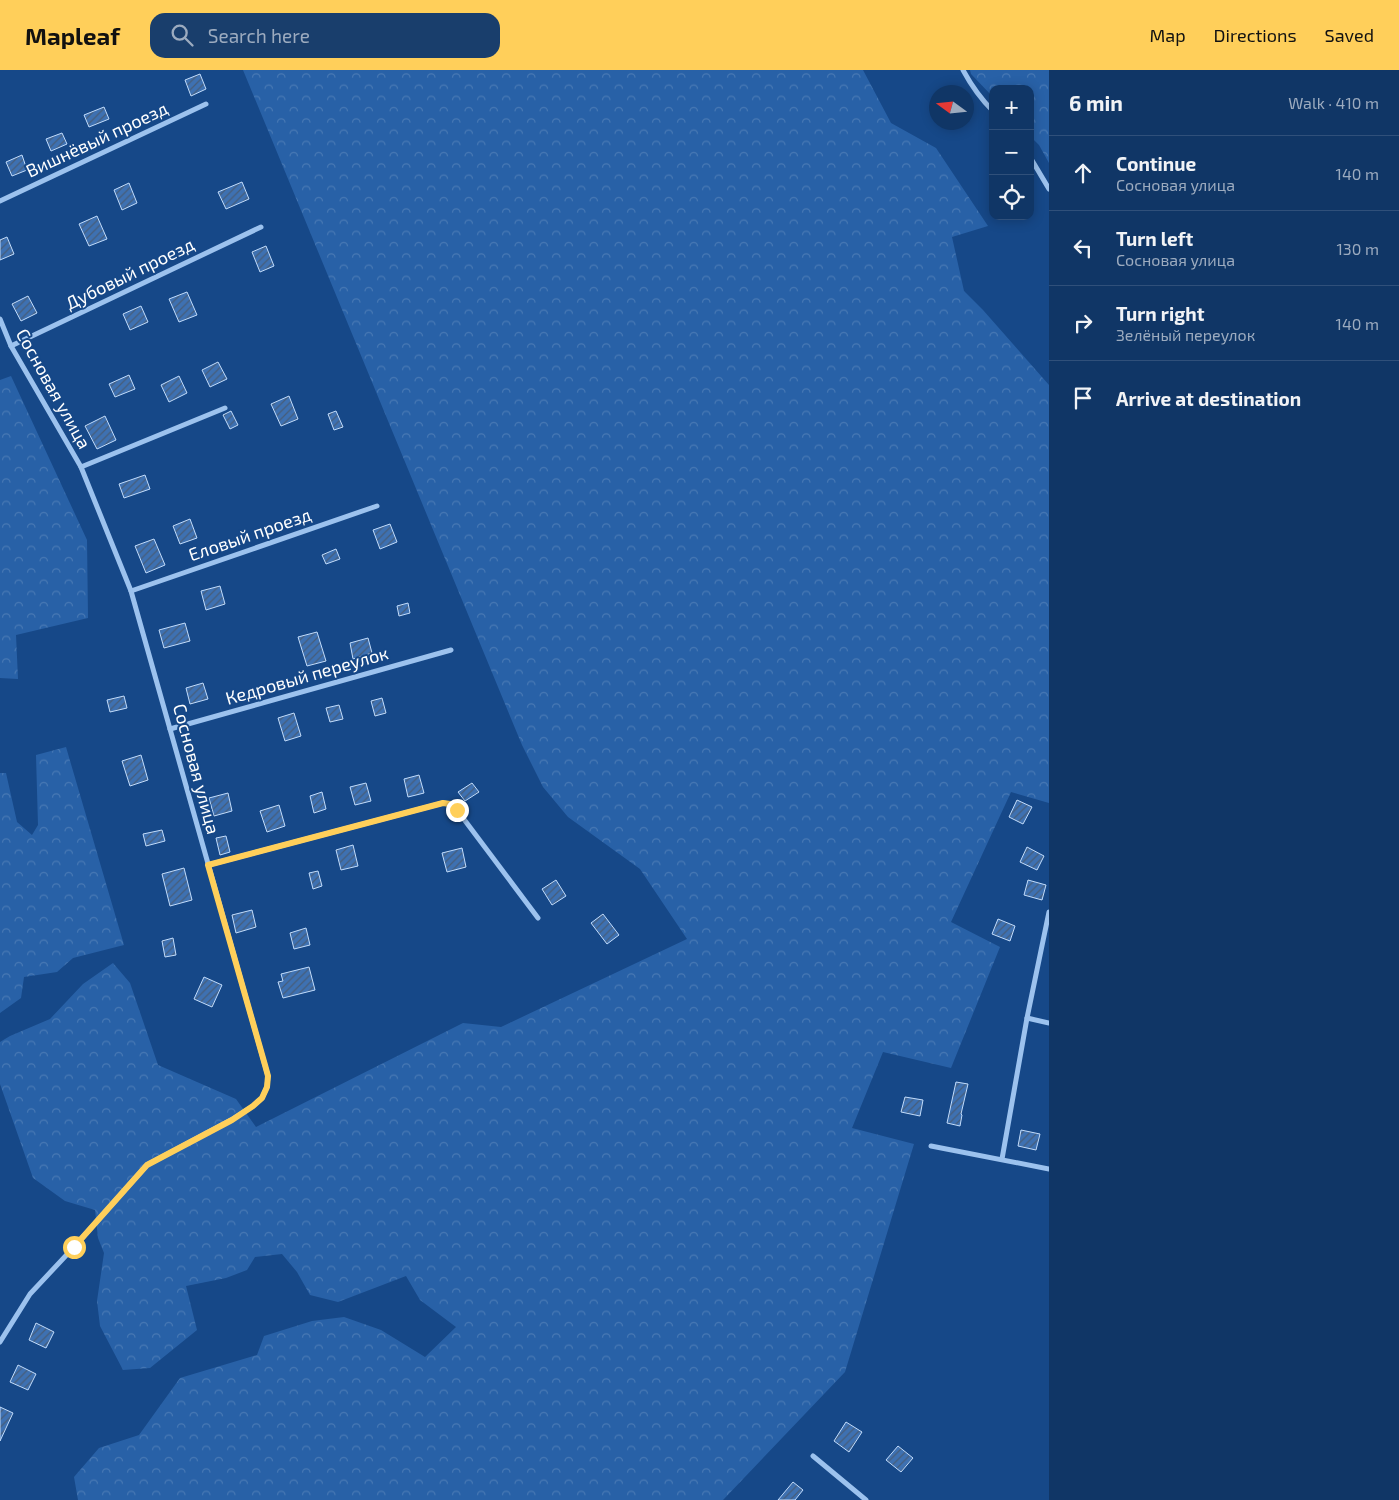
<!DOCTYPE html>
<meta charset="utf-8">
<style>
body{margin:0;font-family:"Exo 2",sans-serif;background:#193e6c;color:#f1f3f6}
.controls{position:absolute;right:15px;top:15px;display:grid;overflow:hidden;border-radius:10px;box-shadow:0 2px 12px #0003}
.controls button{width:45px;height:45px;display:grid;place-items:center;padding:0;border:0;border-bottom:1px solid #30507a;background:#103666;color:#f1f3f6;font:25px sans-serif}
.compass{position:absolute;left:929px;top:15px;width:45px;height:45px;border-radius:50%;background:#103666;box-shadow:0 2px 12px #0003;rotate:285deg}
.stop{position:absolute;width:15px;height:15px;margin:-11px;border:4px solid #ffcf5a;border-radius:50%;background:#fff}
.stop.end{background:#ffcf5a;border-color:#fff;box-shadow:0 1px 5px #0008}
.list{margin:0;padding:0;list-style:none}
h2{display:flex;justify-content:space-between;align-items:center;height:65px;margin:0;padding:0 20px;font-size:21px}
h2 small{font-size:16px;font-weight:400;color:#9cabbf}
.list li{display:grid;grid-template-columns:32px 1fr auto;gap:15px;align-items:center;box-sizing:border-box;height:75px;padding:0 20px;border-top:1px solid #30507a}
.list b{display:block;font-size:19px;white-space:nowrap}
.list p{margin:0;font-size:16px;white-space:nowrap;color:#9cabbf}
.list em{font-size:16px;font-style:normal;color:#9cabbf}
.icon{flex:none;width:28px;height:28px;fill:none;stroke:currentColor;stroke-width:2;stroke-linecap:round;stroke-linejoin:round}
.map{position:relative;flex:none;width:1049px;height:1430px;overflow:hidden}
header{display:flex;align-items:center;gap:30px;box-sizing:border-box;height:70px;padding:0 25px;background:#ffcf5a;color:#111}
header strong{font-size:24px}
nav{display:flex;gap:28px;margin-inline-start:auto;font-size:18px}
.search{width:350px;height:45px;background:#193e6c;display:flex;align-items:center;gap:12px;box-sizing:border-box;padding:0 18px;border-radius:15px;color:#9cabbf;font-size:19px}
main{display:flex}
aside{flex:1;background:#103666}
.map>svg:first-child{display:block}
.forest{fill:url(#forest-crowns)}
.building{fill:url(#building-hatch);stroke:#c2dcfb}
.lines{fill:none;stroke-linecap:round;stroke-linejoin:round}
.street{stroke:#9cc2ee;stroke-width:5}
.route{stroke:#ffcf5a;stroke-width:6}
.labels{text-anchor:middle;stroke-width:4;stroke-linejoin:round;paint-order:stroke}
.street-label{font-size:18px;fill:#fff;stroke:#164888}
</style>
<header>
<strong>Mapleaf</strong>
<div class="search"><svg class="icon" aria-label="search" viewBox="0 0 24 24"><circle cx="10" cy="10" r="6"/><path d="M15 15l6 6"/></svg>Search here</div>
<nav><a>Map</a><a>Directions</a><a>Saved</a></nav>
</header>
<main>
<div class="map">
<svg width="1049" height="1430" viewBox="0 0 1049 1430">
<defs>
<pattern id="forest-crowns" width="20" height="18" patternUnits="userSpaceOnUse" patternTransform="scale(1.25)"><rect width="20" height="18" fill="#2861a7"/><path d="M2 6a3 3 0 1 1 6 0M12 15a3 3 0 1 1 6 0" fill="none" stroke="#4879b4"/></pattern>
<pattern id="building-hatch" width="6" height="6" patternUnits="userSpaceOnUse" patternTransform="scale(1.25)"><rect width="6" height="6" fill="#3e71b2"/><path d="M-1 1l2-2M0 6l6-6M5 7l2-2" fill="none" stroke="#465d7a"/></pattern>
</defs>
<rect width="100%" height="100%" fill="#164888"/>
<g class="forest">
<path d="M243 0H863L891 53 936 78 988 156 952 167 964 221 983 240 1049 315V733L1011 722 951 852 1000 877 951 998 883 982 852 1058 914 1074 845 1302 723 1430H78L74 1407 99 1378 139 1365 180 1308 257 1285 264 1266 312 1251 344 1247 381 1260 425 1287 456 1257 420 1230 406 1206 338 1232 310 1225 297 1202 282 1184 255 1187 247 1200 226 1208 186 1216 197 1260 150 1298 123 1300 100 1256 97 1231 104 1183 98 1168 95 1140 65 1131 33 1108 0 1014V972L10 966 50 949 83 914 113 893 130 913 158 995 236 1029 256 1057 463 953 501 957 687 869 640 799 568 747 543 717 522 675Z"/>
<path d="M970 0H1049V93L1039 75 1030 66V19H993V27L971 4Z"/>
<path d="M11 306 87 470 88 548 16 565 18 609 0 608V310Z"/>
<path d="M66 677 124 875 73 888 57 902 24 907 21 928 0 943V703H6L17 752 32 765 38 755 36 685Z"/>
</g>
<g class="building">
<path d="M200 4 206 19 191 26 185 10Z"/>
<path d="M104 37 109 49 89 57 84 45Z"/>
<path d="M62 63 67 74 51 81 46 69Z"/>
<path d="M22 85 27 100 12 106 6 92Z"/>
<path d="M242 112 249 129 226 139 218 122Z"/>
<path d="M129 113 137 133 122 140 114 120Z"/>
<path d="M97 146 107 169 89 176 79 154Z"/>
<path d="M7 167 14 184 0 190V170Z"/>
<path d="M266 176 274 196 260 202 252 182Z"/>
<path d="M187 222 197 245 179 252 169 229Z"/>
<path d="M28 226 37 243 21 251 12 234Z"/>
<path d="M141 236 148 252 130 260 123 244Z"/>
<path d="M218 292 227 309 210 317 202 300Z"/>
<path d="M129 305 135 319 115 327 109 314Z"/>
<path d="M179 306 187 323 169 332 161 315Z"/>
<path d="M289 326 298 349 281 356 271 334Z"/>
<path d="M231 341 238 355 230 359 223 345Z"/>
<path d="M336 341 343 357 334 360 328 344Z"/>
<path d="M105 346 116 370 97 379 85 356Z"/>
<path d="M145 405 150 419 124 428 119 414Z"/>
<path d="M190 449 197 468 180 474 173 456Z"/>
<path d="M390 454 397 472 380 479 373 460Z"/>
<path d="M154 469 165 495 146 503 135 476Z"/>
<path d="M336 479 340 489 326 494 322 485Z"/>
<path d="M220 516 225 534 206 540 201 521Z"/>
<path d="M408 533 410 543 399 546 397 536Z"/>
<path d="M185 553 190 571 164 578 159 560Z"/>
<path d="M317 562 326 591 307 596 298 567Z"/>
<path d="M368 568 372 583 353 589 350 573Z"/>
<path d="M203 613 208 629 190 634 186 618Z"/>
<path d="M124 626 127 638 110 642 107 630Z"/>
<path d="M382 628 386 643 375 646 371 631Z"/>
<path d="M339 635 343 649 330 652 326 638Z"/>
<path d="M294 643 301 666 285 671 278 648Z"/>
<path d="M141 685 148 710 130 716 122 691Z"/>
<path d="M419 705 424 723 408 727 404 709Z"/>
<path d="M366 713 371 731 355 735 350 717Z"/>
<path d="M472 713 479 722 465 731 458 722Z"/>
<path d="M322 722 326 739 314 743 310 726Z"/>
<path d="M228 723 232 741 214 746 209 728Z"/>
<path d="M1017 730 1032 737 1023 754 1009 747Z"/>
<path d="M279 735 285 756 267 762 260 741Z"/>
<path d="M162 760 165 771 146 776 143 764Z"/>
<path d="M226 766 230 782 220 785 216 768Z"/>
<path d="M353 775 358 796 341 800 336 780Z"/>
<path d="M1027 777 1044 786 1037 800 1020 792Z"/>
<path d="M462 778 466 797 447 802 442 783Z"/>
<path d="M184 798 192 830 170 836 162 804Z"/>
<path d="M318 801 322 816 313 819 309 803Z"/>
<path d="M556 810 566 826 552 835 542 819Z"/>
<path d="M1028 810 1046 815 1042 830 1024 825Z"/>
<path d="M252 840 256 857 236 863 232 845Z"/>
<path d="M603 844 619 865 607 874 591 853Z"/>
<path d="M998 849 1015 856 1010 871 992 864Z"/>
<path d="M306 858 310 875 294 879 290 863Z"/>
<path d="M173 868 176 885 165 887 162 871Z"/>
<path d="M309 897 315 920 283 928 278 912 283 911 281 904Z"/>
<path d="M204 907 222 915 212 937 194 929Z"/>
<path d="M956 1012 968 1014 961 1044 962 1045 960 1056 947 1053Z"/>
<path d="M905 1027 923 1030 920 1046 901 1042Z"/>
<path d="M1021 1060 1040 1064 1036 1080 1018 1076Z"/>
<path d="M36 1253 54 1262 46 1278 29 1270Z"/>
<path d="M18 1295 36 1304 28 1320 10 1312Z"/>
<path d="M0 1337 13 1343 0 1371Z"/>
<path d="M846 1352 862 1362 849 1382 834 1371Z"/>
<path d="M898 1376 913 1388 901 1402 886 1390Z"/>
<path d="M793 1412 803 1420 795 1430H778Z"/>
</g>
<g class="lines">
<g class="street">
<path d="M963 0C971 15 981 29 993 41"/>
<path d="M1030 87 1049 119"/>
<path d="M0 131 206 34"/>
<path d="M0 249 11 276 81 397 131 521 268 1006 267 1017 262 1028 253 1036 231 1050 147 1095 74 1177 30 1224 0 1272"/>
<path d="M11 276 261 157"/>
<path d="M81 397 225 338"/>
<path d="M131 521 377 436"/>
<path d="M170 659 451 580"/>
<path d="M208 795 443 733 450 734 457 740 538 848"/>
<path d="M1027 948 1049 953"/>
<path d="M931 1076 1049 1099"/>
<path d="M1002 1089 1027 948 1049 842"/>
<path d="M813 1386 866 1430"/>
</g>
</g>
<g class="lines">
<path class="route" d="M74 1177 147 1095 232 1050 253 1036 262 1028 267 1017 268 1006 265 995 208 795 443 733 450 734 457 740"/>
</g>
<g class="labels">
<g class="street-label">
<text transform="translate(97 70) rotate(-25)" y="6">Вишнёвый проезд</text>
<text transform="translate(130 204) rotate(-26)" y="6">Дубовый проезд</text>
<text transform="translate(53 319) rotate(61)" y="6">Сосновая улица</text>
<text transform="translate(250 465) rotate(-19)" y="6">Еловый проезд</text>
<text transform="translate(307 606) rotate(-16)" y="6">Кедровый переулок</text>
<text transform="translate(196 699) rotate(75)" y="6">Сосновая улица</text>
</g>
</g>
</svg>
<div class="controls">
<button>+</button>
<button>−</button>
<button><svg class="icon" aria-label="locate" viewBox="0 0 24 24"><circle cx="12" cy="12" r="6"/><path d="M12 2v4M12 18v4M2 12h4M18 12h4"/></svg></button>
</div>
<svg class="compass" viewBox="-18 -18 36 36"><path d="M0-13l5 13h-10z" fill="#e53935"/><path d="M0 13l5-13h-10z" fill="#9cabbf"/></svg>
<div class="stop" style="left:74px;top:1177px"></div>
<div class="stop end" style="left:457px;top:740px"></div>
</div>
<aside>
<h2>6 min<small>Walk · 410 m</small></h2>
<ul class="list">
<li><svg class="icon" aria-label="ahead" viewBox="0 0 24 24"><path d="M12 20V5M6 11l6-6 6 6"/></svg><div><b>Continue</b><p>Сосновая улица</p></div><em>140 m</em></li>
<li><svg class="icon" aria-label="left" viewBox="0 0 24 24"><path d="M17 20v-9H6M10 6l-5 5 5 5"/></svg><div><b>Turn left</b><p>Сосновая улица</p></div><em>130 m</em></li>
<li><svg class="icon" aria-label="right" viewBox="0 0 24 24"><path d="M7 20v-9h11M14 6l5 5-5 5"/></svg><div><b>Turn right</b><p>Зелёный переулок</p></div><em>140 m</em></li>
<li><svg class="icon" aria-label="arrive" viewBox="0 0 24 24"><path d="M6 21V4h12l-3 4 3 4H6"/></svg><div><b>Arrive at destination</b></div></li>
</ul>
</aside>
</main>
